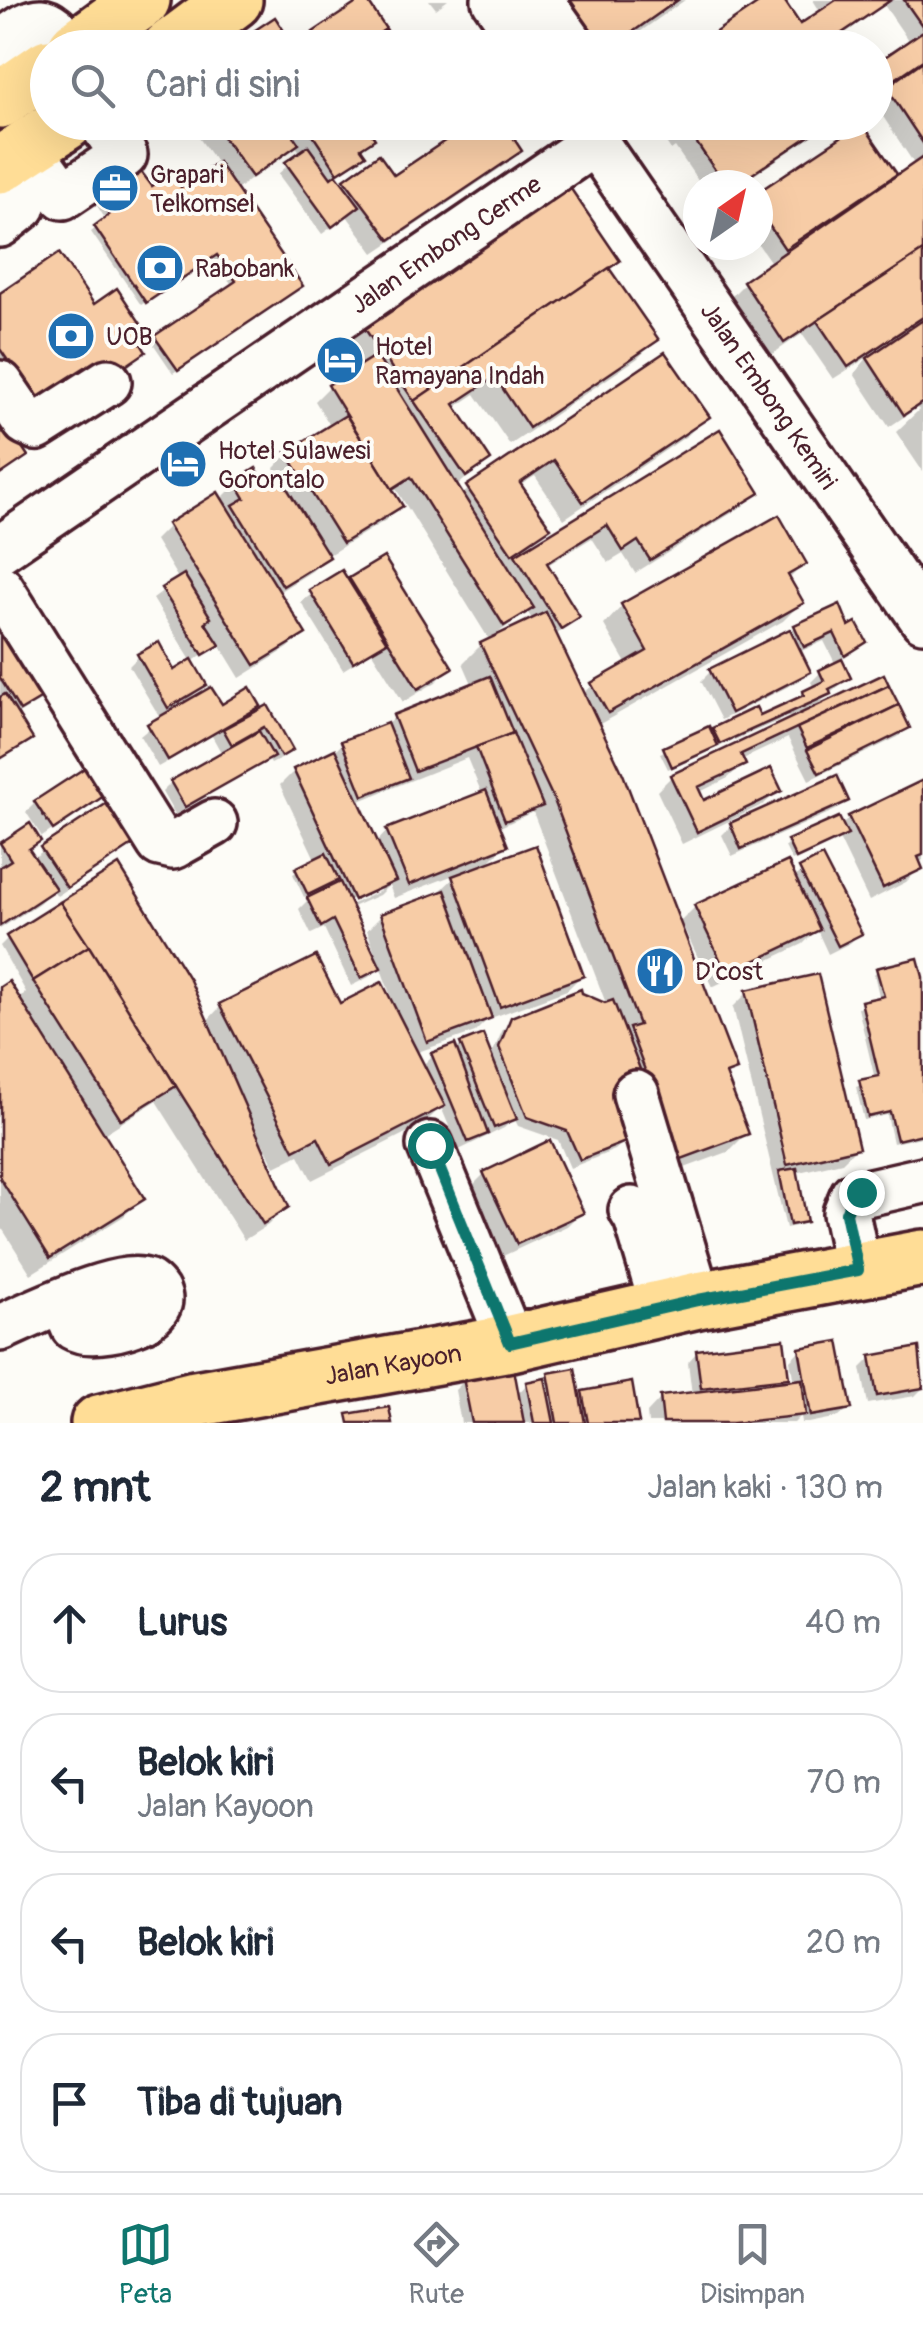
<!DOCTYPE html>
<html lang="id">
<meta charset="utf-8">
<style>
body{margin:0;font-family:Pangolin,sans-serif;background:#f6f6f7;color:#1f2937}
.compass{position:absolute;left:683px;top:170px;width:90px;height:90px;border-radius:50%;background:#fff;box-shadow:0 10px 40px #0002;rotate:34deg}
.stop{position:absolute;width:30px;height:30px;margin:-22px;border:8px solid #0f766e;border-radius:50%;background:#fff}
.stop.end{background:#0f766e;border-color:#fff;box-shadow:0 2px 10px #0008}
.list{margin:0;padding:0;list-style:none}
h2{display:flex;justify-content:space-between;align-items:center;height:130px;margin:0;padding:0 40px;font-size:42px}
h2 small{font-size:32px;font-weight:400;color:#747a83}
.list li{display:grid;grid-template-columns:65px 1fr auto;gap:30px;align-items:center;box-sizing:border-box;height:140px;margin:0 20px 20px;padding:0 20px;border:2px solid #e0e1e3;border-radius:40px}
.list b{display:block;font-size:38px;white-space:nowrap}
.list p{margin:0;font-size:32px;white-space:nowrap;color:#747a83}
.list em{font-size:32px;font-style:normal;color:#747a83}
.icon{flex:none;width:55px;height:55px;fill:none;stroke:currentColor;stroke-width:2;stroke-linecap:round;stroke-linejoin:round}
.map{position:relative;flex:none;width:923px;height:1423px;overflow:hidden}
.search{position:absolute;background:#fff;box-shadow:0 10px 40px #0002;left:30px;right:30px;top:30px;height:110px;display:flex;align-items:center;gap:25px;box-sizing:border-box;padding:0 35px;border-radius:55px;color:#747a83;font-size:38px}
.sheet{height:770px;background:#fff}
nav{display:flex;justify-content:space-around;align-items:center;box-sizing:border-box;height:140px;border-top:2px solid #e0e1e3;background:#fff;font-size:28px;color:#747a83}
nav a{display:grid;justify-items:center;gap:5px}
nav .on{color:#0f766e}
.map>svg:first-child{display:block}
.shadow{fill:#0003;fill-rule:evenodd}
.building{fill:#f7cca6;stroke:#4a1f2b;stroke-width:2.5}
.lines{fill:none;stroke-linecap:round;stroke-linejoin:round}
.minor-casing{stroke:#4a1f2b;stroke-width:52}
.major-casing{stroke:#4a1f2b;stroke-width:62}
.minor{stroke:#fdfcf7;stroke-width:45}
.major{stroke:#ffdd96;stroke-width:55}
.route{stroke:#0f766e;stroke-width:12}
.labels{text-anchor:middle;stroke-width:8;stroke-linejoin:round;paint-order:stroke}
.poi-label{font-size:25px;fill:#4a1f2b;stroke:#fdfcf7;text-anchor:start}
.street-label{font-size:25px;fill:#4a1f2b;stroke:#fdfcf7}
</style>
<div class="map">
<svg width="923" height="1423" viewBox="0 0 923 1423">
<rect width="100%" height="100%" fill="#fdfcf7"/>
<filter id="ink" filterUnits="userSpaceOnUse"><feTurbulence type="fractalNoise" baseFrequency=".01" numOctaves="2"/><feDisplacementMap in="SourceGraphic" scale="20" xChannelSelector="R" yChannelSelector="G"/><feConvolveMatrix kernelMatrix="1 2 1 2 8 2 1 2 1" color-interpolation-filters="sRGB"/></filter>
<g filter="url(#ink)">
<g class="shadow">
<path d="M429 0H448L436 9Z"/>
<path d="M523 0H685L617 48H556Z"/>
<path d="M768 0H781L800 27 821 13 813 0H923V472L896 432 919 410 917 408 889 427 854 374 868 357 833 379 802 334 765 359 727 301 745 283 772 264 758 244V195L894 174 885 183 887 185 915 165 876 106 885 90 876 94V66L910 43 884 5 825 48H697Z"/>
<path d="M365 1 395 48H301L314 34Z"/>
<path d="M248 38 292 48H239Z"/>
<path d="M188 122H392L370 136 360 150 362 154 335 177 341 185 346 181 393 178 519 151 505 165 374 253 347 216 322 234 278 174 301 154 295 144 235 191 296 290 173 373 152 342 233 286 212 257 141 305 91 232 106 220 96 204 100 200 151 190 180 191 218 165Z"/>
<path d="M653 122H833L739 185H701L675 147 671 150Z"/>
<path d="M617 261 608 270 656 340 638 358 510 445 475 394 454 408 488 459 456 487 461 495 665 355 706 417 688 435 564 519 535 476 519 486 547 527 525 549 719 432 757 492 743 506 635 573 623 554 608 563 592 538 546 566 577 616 555 636 583 694 593 685 627 665 604 625 622 606 778 518 804 564 788 580 801 603 783 621 598 725 678 924 695 907 793 878 821 860 859 934 850 943 828 954 817 930 803 944 712 987 683 926 679 927 734 1069 725 1078 746 1134 728 1152 660 1177 626 1088 614 1110 625 1141 615 1150 570 1168 558 1140 518 1126 514 1118 504 1128 459 1150 441 1107 424 1124 312 1180 299 1155 275 1167 263 1143 259 1145 286 1207 268 1225 244 1240 156 1101 102 1135 142 1198 124 1216 31 1274 0 1225V989L18 1000 26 992 0 946 8 938 206 1022 221 1006 339 1007 393 1002 380 966 369 977 351 986 324 928 311 934 299 909 316 892 304 897 293 874 316 861 280 785 294 771 333 753 343 743 384 727 395 717 473 686 463 663 481 645 490 641 396 489 391 492 400 506 386 520 327 556 312 571 277 593 303 634 288 648 240 678 218 642 191 663 204 685 185 703 221 707 258 705 244 719 267 708 290 750 281 759 271 764 268 759 175 815 162 792 171 783 222 754 212 736 158 767 140 736 161 719 129 666 139 656 173 673 192 662 153 599 179 580 155 540 169 526 220 500 237 483 266 489 280 479 274 468 288 454 331 427 315 401 329 387 361 368 346 346 364 328ZM527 611 533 621 500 636 498 633ZM467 758 482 794 387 831 376 843 357 802ZM533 812 607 1006 513 1019 503 1029 490 1059 461 1045 455 1051 433 1055 422 1066 415 1053 475 1032 488 1019 567 990 581 976 484 867 506 845 498 828ZM459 873 439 892 381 916 367 930 375 952 371 953 350 908 379 895 389 885 394 898ZM380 886V891L344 908 342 903Z"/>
<path d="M0 296 93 307 136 341 143 352 129 366 33 431 0 383Z"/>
<path d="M341 573 347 584 351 580 450 667 436 682 403 702 372 652 343 670 301 602Z"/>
<path d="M0 615 45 698 15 716 30 738 0 760Z"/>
<path d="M795 627 848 629 864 642 840 660 848 678 810 711 883 677 907 728 898 737 809 780 788 738 741 760 743 764 728 778 698 793 703 803 779 790 764 804 682 844 657 791 671 777 791 720 789 716 668 769 660 753 714 730 759 719 795 702 814 688 811 682 821 672 836 665 824 641 799 652 808 672 799 681 721 720 701 681 711 671 789 633Z"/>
<path d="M923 783V860L918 863 920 868 906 882 869 901 839 839 792 861 785 847 789 843 841 826 849 818Z"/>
<path d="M113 788 42 837 26 812 35 803Z"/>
<path d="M120 797 136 844 57 896 53 890 39 903 0 929V846L29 827 38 841 28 851 33 858Z"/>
<path d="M846 800 836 810 732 856 722 835 739 818 740 821Z"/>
<path d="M878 970 923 988V1145L921 1137 893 1143 887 1115 864 1120 856 1087 875 1079 858 1008 880 1000 874 974Z"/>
<path d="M747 993 857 1147 842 1162 795 1173 805 1221 800 1225 786 1228 733 1007Z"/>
<path d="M484 1174 581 1212 567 1226 503 1256 470 1188Z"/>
<path d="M800 1350 849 1408 839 1417 809 1423H802L801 1416 794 1423H648L647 1413 661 1398 692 1395 688 1362 697 1352 786 1377 778 1385 794 1383 790 1360Z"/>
<path d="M917 1350 923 1388 915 1396 868 1404 861 1368 871 1358Z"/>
<path d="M549 1375 578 1399 583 1393 637 1423H461L455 1390 465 1380 517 1395 527 1384 543 1381Z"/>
</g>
<g class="building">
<path d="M361 0H367L386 29 357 48H323L313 32Z"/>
<path d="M564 0H678L610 48H597Z"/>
<path d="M763 0H784L800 24 836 0H891L820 48H692Z"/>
<path d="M904 0H923V27Z"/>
<path d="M275 17 295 48H254L246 36Z"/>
<path d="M386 29 399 48H357Z"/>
<path d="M923 31V60L876 92V63Z"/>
<path d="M923 61V143L886 87Z"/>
<path d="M212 122H284L299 144 252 177Z"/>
<path d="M304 122H364L375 139 361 148 366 155 338 173Z"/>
<path d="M473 122H503L522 151 390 240 344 179 379 154 394 175Z"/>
<path d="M706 122H830L736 185H725L690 133Z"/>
<path d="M862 123 897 174 785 249 758 209V192Z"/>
<path d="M308 146 331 178 336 174 360 206 332 227 285 162Z"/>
<path d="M923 157V251L784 343 743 281Z"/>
<path d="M218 162 303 286 178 370 154 336 236 281 217 255 146 303 94 226 109 215 98 198 140 170 152 186 171 174 181 187Z"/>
<path d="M569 186 620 261 414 401 363 326Z"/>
<path d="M923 251V317L848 367 817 321Z"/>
<path d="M59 253 94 304 117 288 147 333 138 339 146 352 48 419 0 349V293Z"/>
<path d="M609 268 659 340 529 428 495 377 454 404 491 460 466 477 414 401Z"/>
<path d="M923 320V402L904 415 867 358Z"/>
<path d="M665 352 710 417 583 502 554 460 520 483 551 528 512 554 466 486Z"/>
<path d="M376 355 534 608 504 626 411 477 392 489 328 385Z"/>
<path d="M0 414 28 456 0 475Z"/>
<path d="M346 415 403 506 343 543 286 452Z"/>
<path d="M720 429 760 493 650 560 638 541 623 551 607 525 547 563 580 617 561 629 515 555Z"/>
<path d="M256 468 266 485 280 477 330 557 283 586 233 505 245 498 235 481Z"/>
<path d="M218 492 306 634 255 665 167 524Z"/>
<path d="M779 515 807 564 788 575 804 603 608 713 591 683 647 651 621 604Z"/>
<path d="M384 557 453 668 418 689 349 578Z"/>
<path d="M342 570 387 642 353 662 309 590Z"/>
<path d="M184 574 211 618 205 622 220 645 203 655 161 588Z"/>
<path d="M840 604 849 626 856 622 867 642 845 656 834 633 804 647 794 625Z"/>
<path d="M0 612 57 689 20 711 0 678Z"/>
<path d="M546 612 623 774 737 1070 726 1074 749 1134 679 1160 629 1028 639 1025 554 800 480 643Z"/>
<path d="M790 629 811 672 731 713 709 669Z"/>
<path d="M159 642 174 670 192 659 207 685 168 708 137 654Z"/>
<path d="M842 659 851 678 829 689 831 694 720 744 712 728 756 707 760 715 804 695 803 691 824 681 819 670Z"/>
<path d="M884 674 889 685 741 754 746 765 698 787 704 800 771 768 782 791 697 832 670 775Z"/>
<path d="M490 676 513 733 415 771 393 715Z"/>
<path d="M889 685 899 705 807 748 797 728Z"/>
<path d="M211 687 222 704 250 687 261 706 168 760 147 724Z"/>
<path d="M5 694 33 739 0 759V697Z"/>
<path d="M268 705 293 750 281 757 264 727 232 745 223 729Z"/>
<path d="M899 705 910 728 819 773 807 750Z"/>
<path d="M387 723 409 778 363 796 341 741Z"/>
<path d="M709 726 718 746 672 767 663 747Z"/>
<path d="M259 731 274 757 185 807 170 781Z"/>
<path d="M513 733 543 806 505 821 476 747Z"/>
<path d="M335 749 396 881 354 900 293 769Z"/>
<path d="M97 760 116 788 53 830 34 801Z"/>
<path d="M837 775 849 801 741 849 730 823Z"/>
<path d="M923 780V855L918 857 923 869 883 888 848 816Z"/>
<path d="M486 790 508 846 409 885 386 829Z"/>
<path d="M121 794 148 835 67 888 40 847Z"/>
<path d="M839 817 848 835 796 859 787 840Z"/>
<path d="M30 823 41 841 29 849 56 889 0 926V867L11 860 0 843Z"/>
<path d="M536 845 584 976 500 1007 452 876Z"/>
<path d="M326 853 339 880 308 895 295 868Z"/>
<path d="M822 856 862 934 838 946 799 868Z"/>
<path d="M788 861 820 930 727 974 694 905Z"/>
<path d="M119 865 190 980 289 1207 263 1224 60 902Z"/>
<path d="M340 882 381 968 361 978 333 920 321 927 307 898Z"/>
<path d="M445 890 492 1018 427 1042 380 914Z"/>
<path d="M60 902 89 946 33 981 6 936Z"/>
<path d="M89 946 176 1086 121 1120 33 981Z"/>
<path d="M316 956 340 1003 382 982 445 1106 331 1164 318 1138 294 1150 219 1004Z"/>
<path d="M918 958 923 977V1134L897 1140 890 1112 868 1117 859 1080 879 1076 861 1001 884 996 876 968Z"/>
<path d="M818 974 859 1148 787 1165 746 990Z"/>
<path d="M9 981 145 1199 50 1258 0 1178V987Z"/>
<path d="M581 989 582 993 605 1003 613 1000 640 1069 616 1111 628 1141 580 1160 567 1131 527 1117 499 1047 511 1017Z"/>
<path d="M483 1034 517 1119 494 1128 460 1043Z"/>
<path d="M455 1044 488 1134 468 1142 431 1053Z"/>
<path d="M550 1140 584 1213 517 1244 483 1172Z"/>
<path d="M797 1168 807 1222 790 1225 779 1171Z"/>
<path d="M784 1339 789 1378 701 1388 696 1350Z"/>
<path d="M839 1341 852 1409 811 1416 799 1348Z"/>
<path d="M919 1347 923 1388 877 1396 870 1356Z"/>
<path d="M575 1368 585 1423H557L548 1373Z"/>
<path d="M514 1369 524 1423H472L463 1378Z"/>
<path d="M545 1378 554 1423H534L526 1382Z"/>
<path d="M802 1379 806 1415 733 1423H663L660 1396Z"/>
<path d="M632 1382 639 1423H588L582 1391Z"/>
<path d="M389 1407 392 1423H349L347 1414Z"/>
</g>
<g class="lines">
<g class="minor-casing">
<g id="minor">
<path d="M495 0 528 48"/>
<path d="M540 0 574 48"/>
<path d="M0 44C36 19 42 9 72 48"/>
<path id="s1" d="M581 122 923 619"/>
<path d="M28 147 63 196 124 155 101 122"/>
<path d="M0 224 23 206V199L0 165"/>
<path d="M0 384 26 422 37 427 108 382"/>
<path id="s2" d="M0 549 595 142"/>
<path d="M0 588 160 843 173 846 214 823"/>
<path d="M636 1094 698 1300"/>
<path d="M430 1145 511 1343"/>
<path d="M632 1210 637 1218 664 1309"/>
<path d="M858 1270 846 1213 853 1196 923 1180"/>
<path d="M0 1328C26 1317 130 1265 151 1285 186 1317 95 1340 74 1327L63 1301"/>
</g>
</g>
<g class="major-casing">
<g id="major">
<path d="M76 48 142 0"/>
<path d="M170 48 234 0"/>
<path d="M0 100 48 67"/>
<path d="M0 165 66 122"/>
<path id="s3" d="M99 1423 195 1399 511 1343 698 1300 923 1258"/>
</g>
</g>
<use href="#minor" class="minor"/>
<use href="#major" class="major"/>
</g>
</g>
<g class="lines" filter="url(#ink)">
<path class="route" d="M430 1145 510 1343 698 1300 858 1270 846 1213 853 1196 861 1192"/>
</g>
<defs>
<g id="office-disc" transform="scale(2.5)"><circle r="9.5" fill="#1f6fb2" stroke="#fdfcf7"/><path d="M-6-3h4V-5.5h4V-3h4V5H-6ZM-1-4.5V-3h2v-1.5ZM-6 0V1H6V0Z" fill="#fff"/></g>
<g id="bank-disc" transform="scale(2.5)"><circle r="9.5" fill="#1f6fb2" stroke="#fdfcf7"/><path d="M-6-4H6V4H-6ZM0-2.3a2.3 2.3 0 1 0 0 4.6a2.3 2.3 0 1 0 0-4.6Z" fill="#fff"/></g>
<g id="hotel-disc" transform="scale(2.5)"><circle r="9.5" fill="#1f6fb2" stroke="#fdfcf7"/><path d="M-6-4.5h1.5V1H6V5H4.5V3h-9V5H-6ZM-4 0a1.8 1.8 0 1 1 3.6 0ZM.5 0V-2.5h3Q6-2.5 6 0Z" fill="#fff"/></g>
<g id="restaurant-disc" transform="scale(2.5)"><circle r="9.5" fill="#1f6fb2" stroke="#fdfcf7"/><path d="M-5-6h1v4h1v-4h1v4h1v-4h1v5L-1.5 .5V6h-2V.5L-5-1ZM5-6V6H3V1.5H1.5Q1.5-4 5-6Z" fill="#fff"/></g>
</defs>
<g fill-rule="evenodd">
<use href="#office-disc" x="115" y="188"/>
<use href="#bank-disc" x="160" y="268"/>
<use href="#bank-disc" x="71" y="336"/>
<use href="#hotel-disc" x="340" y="360"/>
<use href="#hotel-disc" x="183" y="464"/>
<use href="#restaurant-disc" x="660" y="971"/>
</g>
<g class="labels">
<g class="poi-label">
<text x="150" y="183">Grapari<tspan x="150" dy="29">Telkomsel</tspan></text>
<text x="195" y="277">Rabobank</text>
<text x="106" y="345">UOB</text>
<text x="375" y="355">Hotel<tspan x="375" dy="29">Ramayana Indah</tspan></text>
<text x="218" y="459">Hotel Sulawesi<tspan x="218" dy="29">Gorontalo</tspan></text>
<text x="695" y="980">D'cost</text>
</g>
<g class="street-label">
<text dy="9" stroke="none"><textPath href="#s2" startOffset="540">Jalan Embong Cerme</textPath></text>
<text dy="9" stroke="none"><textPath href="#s1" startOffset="332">Jalan Embong Kemiri</textPath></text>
<text dy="9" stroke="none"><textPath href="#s3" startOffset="300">Jalan Kayoon</textPath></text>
</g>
</g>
</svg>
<svg class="compass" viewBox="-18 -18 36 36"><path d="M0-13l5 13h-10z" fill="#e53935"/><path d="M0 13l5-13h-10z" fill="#747a83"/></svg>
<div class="stop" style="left:430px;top:1145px"></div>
<div class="stop end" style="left:861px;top:1192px"></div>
<div class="search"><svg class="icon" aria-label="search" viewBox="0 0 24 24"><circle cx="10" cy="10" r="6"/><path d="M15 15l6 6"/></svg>Cari di sini</div>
</div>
<section class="sheet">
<h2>2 mnt<small>Jalan kaki · 130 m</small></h2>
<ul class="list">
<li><svg class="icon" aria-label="ahead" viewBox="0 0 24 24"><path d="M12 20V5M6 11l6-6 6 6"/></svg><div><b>Lurus</b></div><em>40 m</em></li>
<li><svg class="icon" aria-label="left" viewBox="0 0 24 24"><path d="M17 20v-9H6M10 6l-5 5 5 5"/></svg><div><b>Belok kiri</b><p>Jalan Kayoon</p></div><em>70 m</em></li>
<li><svg class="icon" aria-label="left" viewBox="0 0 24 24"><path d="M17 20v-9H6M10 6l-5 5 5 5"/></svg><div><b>Belok kiri</b></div><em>20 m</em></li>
<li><svg class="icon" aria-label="arrive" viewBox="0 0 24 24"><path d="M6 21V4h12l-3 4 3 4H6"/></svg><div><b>Tiba di tujuan</b></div></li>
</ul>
</section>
<nav>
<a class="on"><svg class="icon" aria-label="map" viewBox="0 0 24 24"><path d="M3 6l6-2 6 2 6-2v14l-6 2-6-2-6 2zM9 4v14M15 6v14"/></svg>Peta</a>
<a><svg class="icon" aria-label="directions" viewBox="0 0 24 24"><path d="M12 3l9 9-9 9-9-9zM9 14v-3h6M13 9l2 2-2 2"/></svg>Rute</a>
<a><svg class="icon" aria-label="saved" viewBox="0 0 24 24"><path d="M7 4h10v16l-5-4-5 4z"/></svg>Disimpan</a>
</nav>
